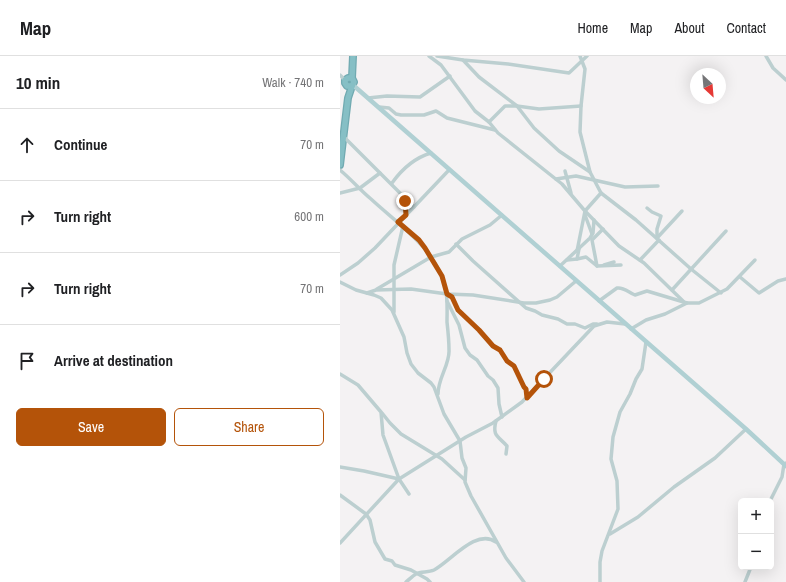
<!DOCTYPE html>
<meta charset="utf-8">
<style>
body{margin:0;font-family:"Archivo Narrow",sans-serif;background:#f2f2f2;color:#202124}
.controls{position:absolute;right:12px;bottom:12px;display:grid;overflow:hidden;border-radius:6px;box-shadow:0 4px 16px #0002}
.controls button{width:36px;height:36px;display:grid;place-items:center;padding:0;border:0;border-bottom:1px solid #e0e0e0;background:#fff;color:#202124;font:20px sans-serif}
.compass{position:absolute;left:350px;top:12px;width:36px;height:36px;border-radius:50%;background:#fff;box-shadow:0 4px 16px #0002;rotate:154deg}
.stop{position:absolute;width:12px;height:12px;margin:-9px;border:3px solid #b45309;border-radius:50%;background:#fff}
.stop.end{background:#b45309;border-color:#fff;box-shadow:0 1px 4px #0008}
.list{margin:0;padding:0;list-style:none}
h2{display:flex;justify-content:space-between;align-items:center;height:52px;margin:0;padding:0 16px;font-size:17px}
h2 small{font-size:13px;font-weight:400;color:#757577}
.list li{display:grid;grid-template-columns:26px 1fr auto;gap:12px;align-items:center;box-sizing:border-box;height:72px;padding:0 16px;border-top:1px solid #e0e0e0}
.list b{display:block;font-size:15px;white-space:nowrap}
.list em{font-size:13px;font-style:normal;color:#757577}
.actions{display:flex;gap:8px;padding:12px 16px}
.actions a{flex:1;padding:9px 0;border:1px solid #b45309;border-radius:6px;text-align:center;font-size:14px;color:#b45309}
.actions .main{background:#b45309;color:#fff}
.icon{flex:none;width:22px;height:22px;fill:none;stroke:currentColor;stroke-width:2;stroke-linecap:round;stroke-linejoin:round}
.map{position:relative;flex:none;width:446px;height:526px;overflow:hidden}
header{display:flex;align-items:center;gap:24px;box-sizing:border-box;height:56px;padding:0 20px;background:#fff;border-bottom:1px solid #e0e0e0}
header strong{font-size:19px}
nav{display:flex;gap:22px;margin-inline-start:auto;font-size:14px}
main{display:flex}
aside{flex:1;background:#fff}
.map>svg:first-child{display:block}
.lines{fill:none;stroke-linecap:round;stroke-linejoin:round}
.highway-casing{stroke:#71aab1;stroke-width:8}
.minor{stroke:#bccfd0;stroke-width:3.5}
.major{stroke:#b0d0d3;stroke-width:4.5}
.highway{stroke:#86bfc5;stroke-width:5.5}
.route{stroke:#b45309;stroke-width:5}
</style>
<header>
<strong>Map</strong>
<nav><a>Home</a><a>Map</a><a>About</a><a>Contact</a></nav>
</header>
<main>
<aside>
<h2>10 min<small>Walk · 740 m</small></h2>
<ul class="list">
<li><svg class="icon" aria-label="ahead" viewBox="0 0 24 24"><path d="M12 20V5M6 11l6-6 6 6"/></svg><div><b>Continue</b></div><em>70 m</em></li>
<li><svg class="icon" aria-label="right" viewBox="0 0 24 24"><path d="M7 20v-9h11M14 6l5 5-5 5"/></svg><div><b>Turn right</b></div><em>600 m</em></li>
<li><svg class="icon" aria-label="right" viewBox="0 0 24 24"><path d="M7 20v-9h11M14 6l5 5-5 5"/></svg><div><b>Turn right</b></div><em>70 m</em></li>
<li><svg class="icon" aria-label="arrive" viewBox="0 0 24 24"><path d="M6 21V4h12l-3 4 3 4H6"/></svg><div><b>Arrive at destination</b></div></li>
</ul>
<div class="actions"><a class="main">Save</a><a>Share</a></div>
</aside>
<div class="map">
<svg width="446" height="526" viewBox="0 0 446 526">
<rect width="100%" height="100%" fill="#f4f2f3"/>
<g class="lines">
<g class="highway-casing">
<g id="highway">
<path d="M12 22H8L5 24V27L7 30H12L14 26 12 22 13 0"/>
<path d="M0 109 8 42 12 30"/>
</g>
</g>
<g class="minor">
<path d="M89 0 101 9 135 55 149 66 158 77 222 128 245 155 279 190 304 207 343 245"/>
<path d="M97 0 123 4 168 8 229 17 247 0"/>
<path d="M426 0 433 12 446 24"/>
<path d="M123 4 139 21 177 50 194 72 219 95 250 116"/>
<path d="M0 19 5 24"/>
<path d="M28 42 47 40 80 41 110 20"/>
<path d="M39 51 49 52 56 58 61 59H84L96 55 107 62 155 74"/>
<path d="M149 66 165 50H177L199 53 241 50"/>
<path d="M4 81 74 151"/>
<path d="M0 114C11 123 20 134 31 143 59 169 94 191 105 230 108 242 107 254 107 266 108 275 109 285 109 294 110 308 98 322 98 338"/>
<path d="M225 115 231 137"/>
<path d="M216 123 236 120 285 131 318 130"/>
<path d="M52 127C62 113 74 102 91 97"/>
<path d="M0 137 20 132 40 117"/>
<path d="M261 137 296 164 351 213 381 237"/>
<path d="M64 141 66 159"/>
<path d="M307 152 312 156 321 160 317 173V182"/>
<path d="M245 159 252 178"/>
<path d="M317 182 342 155"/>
<path d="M116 188 133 205 186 252 195 255 202 259 218 263 227 268H235L245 272 253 268H257"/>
<path d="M237 195 245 155 261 137 250 116 240 76 241 50 245 13 240 0"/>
<path d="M237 203 246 201 257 210 252 184 263 173"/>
<path d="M227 204 237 203 239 193"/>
<path d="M300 204 319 184"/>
<path d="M264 209 274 206"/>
<path d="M220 210 250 182 253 177 254 164"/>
<path d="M257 210 281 209"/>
<path d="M0 219 18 207 35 192 109 114"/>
<path d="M400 221 419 237 438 225 446 223"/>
<path d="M0 226 16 234 34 239 41 242 52 254 64 281 67 297 71 308 78 317 91 327 94 331 104 358 120 385 122 402 126 412 125 426 131 440 166 502 184 526"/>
<path d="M37 233 91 201 109 196 122 183 150 169 162 159"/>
<path d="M332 234 386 175"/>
<path d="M27 237 36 234 71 233 107 238 133 239 184 247H196L210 244 217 241 236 225"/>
<path d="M108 238 112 241 118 254 139 274 153 290 160 294 167 305 174 310 184 331 186 333 187 341"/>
<path d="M107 245 119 269 125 292 130 299 137 304 148 320 153 324 158 332 159 348 162 361"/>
<path d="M259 245 277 232C284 231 288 236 295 239L307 235 347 247H359L387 233 415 204"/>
<path d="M54 256V209L63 170"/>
<path d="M291 273 306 264 325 258 347 247"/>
<path d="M0 318 18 329 41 356 43 379 59 423"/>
<path d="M42 357 50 367 61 378 102 403 125 424"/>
<path d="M156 365C152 380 158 380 167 390L166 398"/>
<path d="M0 411 24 415 59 423 69 438"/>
<path d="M0 439 26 458 30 464 35 486 45 503 52 505 55 509 71 514 87 523 90 526"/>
<path d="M430 445 442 421 444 408 446 407"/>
<path d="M270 478 298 461 334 431 375 402 406 373"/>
<path d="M0 487 59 423 126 381 153 367 182 346 254 270 267 266 285 268"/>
<path d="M66 526C69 524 72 520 76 518 81 515 88 517 94 514 111 505 136 472 156 486"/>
<path d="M260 526V506L262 495 278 453 277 425 271 403 273 381 280 356 290 338 296 323 302 313 306 286"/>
<path d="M405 526 411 511"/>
</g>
<path class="major" d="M13 29 406 373 446 410"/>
<use href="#highway" class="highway"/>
</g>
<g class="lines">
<path class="route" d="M65 145 66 159 58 166 79 184 85 192 102 220 107 238 112 241 118 254 139 274 153 290 160 294 167 305 174 310 184 331 186 333 187 342 204 323"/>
</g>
</svg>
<div class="controls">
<button>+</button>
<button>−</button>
</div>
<svg class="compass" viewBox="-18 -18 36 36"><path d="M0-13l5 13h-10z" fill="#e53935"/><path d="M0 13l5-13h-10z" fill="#757577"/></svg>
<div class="stop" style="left:204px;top:323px"></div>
<div class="stop end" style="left:65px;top:145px"></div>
</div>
</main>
